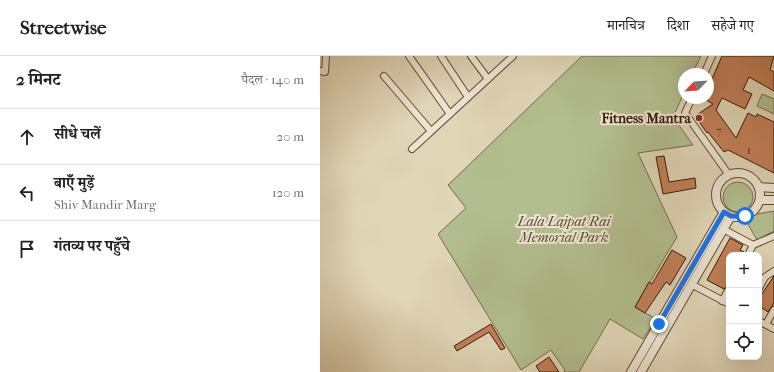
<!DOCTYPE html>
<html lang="hi">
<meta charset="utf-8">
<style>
body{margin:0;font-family:"IM FELL French Canon","Noto Serif Devanagari",serif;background:#f6f6f6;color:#202124}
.controls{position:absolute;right:12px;bottom:12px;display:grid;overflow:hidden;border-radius:8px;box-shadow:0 4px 16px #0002}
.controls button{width:36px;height:36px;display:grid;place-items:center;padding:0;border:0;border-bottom:1px solid #e0e0e0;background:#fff;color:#202124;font:20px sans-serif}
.compass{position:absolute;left:358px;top:12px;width:36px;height:36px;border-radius:50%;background:#fff;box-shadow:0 4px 16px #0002;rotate:245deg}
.stop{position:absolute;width:12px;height:12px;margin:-9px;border:3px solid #1a73e8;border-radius:50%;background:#fff}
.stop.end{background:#1a73e8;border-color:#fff;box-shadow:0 1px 4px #0008}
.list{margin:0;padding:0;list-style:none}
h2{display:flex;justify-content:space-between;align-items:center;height:52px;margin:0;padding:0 16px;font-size:17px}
h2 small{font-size:13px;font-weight:400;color:#757577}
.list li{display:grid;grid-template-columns:26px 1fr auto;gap:12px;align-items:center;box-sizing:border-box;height:56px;padding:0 16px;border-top:1px solid #e0e0e0}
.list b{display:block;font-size:15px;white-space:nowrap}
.list p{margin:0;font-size:13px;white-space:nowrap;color:#757577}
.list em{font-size:13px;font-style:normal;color:#757577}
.icon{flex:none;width:22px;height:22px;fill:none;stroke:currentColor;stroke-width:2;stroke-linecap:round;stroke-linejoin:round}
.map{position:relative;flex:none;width:454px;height:316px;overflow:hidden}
header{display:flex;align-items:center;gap:24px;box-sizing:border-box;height:56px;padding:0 20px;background:#fff;border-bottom:1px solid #e0e0e0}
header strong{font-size:19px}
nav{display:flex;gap:22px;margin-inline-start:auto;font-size:14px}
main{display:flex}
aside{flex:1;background:#fff}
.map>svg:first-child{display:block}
.green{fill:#b2be8f;stroke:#756c4a}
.building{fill:#c27f57;stroke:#381904}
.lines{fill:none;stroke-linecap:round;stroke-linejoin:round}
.minor-casing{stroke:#624831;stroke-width:8}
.tertiary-casing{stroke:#624831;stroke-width:10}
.minor{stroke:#ece4d1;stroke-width:6}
.tertiary{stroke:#ece4d1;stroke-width:8}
.route{stroke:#1a73e8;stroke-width:5}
.poi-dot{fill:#8f2418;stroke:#ece4d1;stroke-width:1.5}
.labels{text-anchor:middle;stroke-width:4;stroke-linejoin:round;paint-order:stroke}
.number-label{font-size:12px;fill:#5a3219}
.poi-label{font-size:14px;font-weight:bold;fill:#381904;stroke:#ece4d1;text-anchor:end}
.park-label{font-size:14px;font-style:italic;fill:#5d4b2e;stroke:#ece4d1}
</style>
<header>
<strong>Streetwise</strong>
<nav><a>मानचित्र</a><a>दिशा</a><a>सहेजे गए</a></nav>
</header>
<main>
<aside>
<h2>2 मिनट<small>पैदल · 140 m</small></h2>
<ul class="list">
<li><svg class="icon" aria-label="ahead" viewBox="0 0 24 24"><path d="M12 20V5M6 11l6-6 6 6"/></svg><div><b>सीधे चलें</b></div><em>20 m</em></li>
<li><svg class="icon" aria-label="left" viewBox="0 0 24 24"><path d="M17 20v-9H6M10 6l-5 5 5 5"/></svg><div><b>बाएँ मुड़ें</b><p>Shiv Mandir Marg</p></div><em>120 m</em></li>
<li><svg class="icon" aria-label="arrive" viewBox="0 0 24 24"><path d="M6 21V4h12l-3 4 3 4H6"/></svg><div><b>गंतव्य पर पहुँचे</b></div></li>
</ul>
</aside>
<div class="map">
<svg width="454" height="316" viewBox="0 0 454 316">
<rect width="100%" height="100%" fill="#e1d6b8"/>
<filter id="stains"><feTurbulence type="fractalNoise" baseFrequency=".005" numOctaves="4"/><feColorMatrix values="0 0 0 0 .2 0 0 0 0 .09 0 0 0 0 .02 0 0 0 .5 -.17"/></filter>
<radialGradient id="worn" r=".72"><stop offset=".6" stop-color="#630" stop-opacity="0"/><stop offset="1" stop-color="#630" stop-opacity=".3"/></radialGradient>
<g class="green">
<path d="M262 0H381L372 18H364V37L353 61 373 89 318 97 357 181 315 251 336 263 323 283 290 263 259 316H244L245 314 231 294 201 314 118 178 146 152 128 129Z"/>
<path d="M442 38 454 43V58L437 50Z"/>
<circle cx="418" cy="141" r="15"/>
<path d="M454 155V175L437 184 425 163 437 158Z"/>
</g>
<g class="building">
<path d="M402 0H454L450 14 454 16V35L429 21 423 34 432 38 425 53 402 42 396 54 416 82 428 57 436 61 437 58 454 66V117L408 94 404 96 388 76 387 77 375 60 393 48 386 44 390 35 388 32Z"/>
<path d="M344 100 349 126 375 122 376 132 343 138 336 101Z"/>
<path d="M410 182 423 189 420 194 424 196V199H409V228L404 233 387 224Z"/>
<path d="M352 194 366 202 350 229 346 226 325 257 315 251 329 226 332 228Z"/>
<path d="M454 220V247L448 256 439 250V242Z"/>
<path d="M171 268 185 292 181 294 169 276 137 295 134 290Z"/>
<path d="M229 301 239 316H220L216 310Z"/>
</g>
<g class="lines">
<g class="minor-casing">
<g id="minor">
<path d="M89 0 130 58"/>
<path d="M121 0 148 41"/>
<path d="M151 0 168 23"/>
<path d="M0 15 5 16 6 0"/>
<path d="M384 18 392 0"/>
<path d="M64 20 111 75"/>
<path d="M372 42 365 57 409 119"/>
<path d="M92 93 193 0"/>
<path d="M403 173 433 189"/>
<path d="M428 199 433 189 454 180"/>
<path d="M371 228 409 248"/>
<path d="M439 232 445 221 454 215"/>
<path d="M402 245 409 233"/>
<path d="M439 265 454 273"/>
<path d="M446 268 454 254"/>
</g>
</g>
<g class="tertiary-casing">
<g id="tertiary">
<circle cx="418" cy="139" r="22"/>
<path d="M439 131 454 132"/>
<path d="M440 144H454"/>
<path d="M311 316 404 156"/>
<path d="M321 316 411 160"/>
</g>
</g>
<use href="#minor" class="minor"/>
<use href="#tertiary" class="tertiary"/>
</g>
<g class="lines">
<path class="route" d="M339 268 404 156 411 160H425"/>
</g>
<circle class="poi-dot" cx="379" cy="62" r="4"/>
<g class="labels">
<g class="number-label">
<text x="399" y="79">7</text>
<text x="429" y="98">1</text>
</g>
<g class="poi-label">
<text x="371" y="67">Fitness Mantra</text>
</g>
<g class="park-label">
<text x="244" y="170">Lala Lajpat Rai<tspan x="244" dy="16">Memorial Park</tspan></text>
</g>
</g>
<rect width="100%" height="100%" filter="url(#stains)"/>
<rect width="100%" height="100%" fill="url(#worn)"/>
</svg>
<div class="controls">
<button>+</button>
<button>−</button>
<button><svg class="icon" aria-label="locate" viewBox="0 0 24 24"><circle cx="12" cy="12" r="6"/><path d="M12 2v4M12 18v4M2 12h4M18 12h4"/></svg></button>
</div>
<svg class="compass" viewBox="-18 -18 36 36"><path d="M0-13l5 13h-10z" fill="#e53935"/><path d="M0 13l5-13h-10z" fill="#757577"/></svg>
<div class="stop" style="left:425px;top:160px"></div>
<div class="stop end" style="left:339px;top:268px"></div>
</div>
</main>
